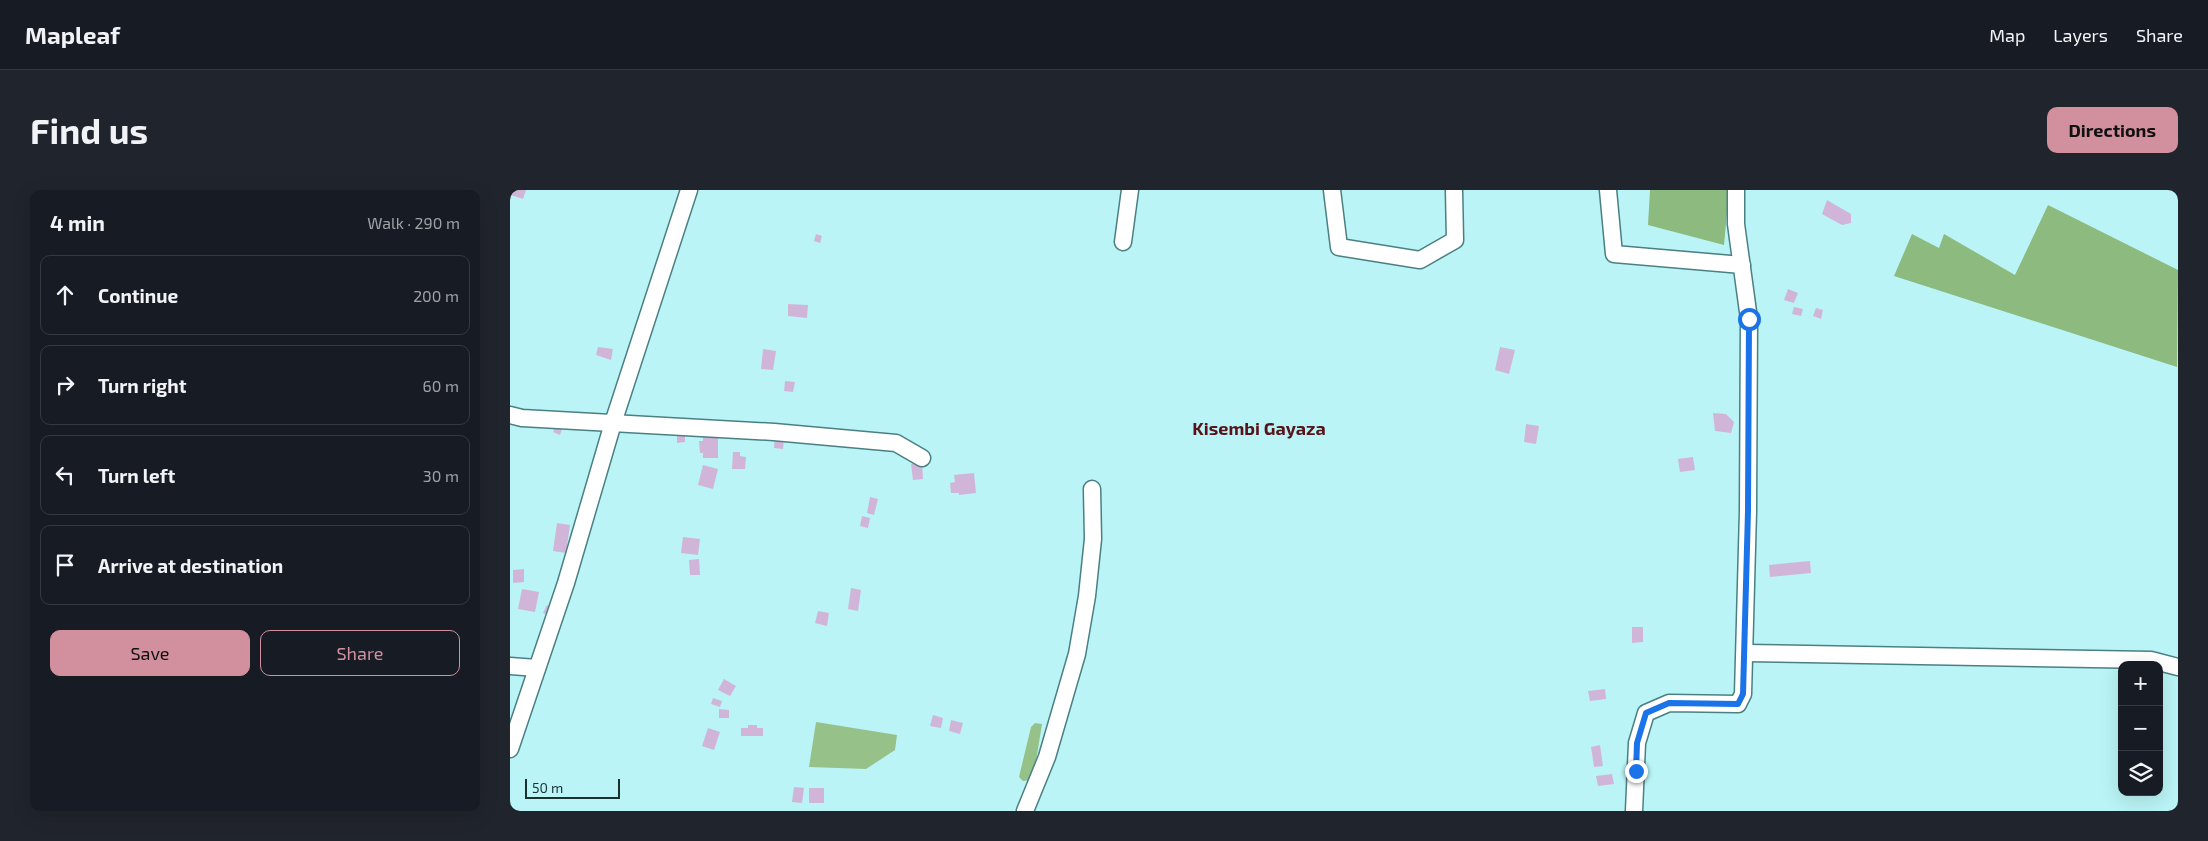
<!DOCTYPE html>
<meta charset="utf-8">
<style>
body{margin:0;font-family:"Exo 2",sans-serif;background:#20242c;color:#f1f3f6}
.controls{position:absolute;right:15px;bottom:15px;display:grid;overflow:hidden;border-radius:10px;box-shadow:0 5px 20px #0002}
.controls button{width:45px;height:45px;display:grid;place-items:center;padding:0;border:0;border-bottom:1px solid #363941;background:#171b24;color:#f1f3f6;font:25px sans-serif}
.scale{position:absolute;left:15px;bottom:12px;width:95px;box-sizing:border-box;padding-left:5px;border:2px solid #1a3132;border-top:0;font-size:14px;line-height:18px;white-space:nowrap;color:#1a3132;-webkit-text-stroke:4px #baf4f6;paint-order:stroke}
.stop{position:absolute;width:15px;height:15px;margin:-11px;border:4px solid #1a73e8;border-radius:50%;background:#fff}
.stop.end{background:#1a73e8;border-color:#fff;box-shadow:0 1px 5px #0008}
.list{margin:0;padding:0;list-style:none}
h2{display:flex;justify-content:space-between;align-items:center;height:65px;margin:0;padding:0 20px;font-size:21px}
h2 small{font-size:16px;font-weight:400;color:#9ea1a6}
.list li{display:grid;grid-template-columns:32px 1fr auto;gap:15px;align-items:center;box-sizing:border-box;height:80px;margin:0 10px 10px;padding:0 10px;border:1px solid #363941;border-radius:10px}
.list b{display:block;font-size:19px;white-space:nowrap}
.list em{font-size:16px;font-style:normal;color:#9ea1a6}
.actions{display:flex;gap:10px;padding:15px 20px}
.actions a{flex:1;padding:11px 0;border:1px solid #d2909e;border-radius:10px;text-align:center;font-size:18px;color:#d2909e}
.actions .main{background:#d2909e;color:#111}
.icon{flex:none;width:28px;height:28px;fill:none;stroke:currentColor;stroke-width:2;stroke-linecap:round;stroke-linejoin:round}
.map{position:relative;flex:none;width:1668px;height:621px;overflow:hidden;border-radius:10px}
header{display:flex;align-items:center;gap:30px;box-sizing:border-box;height:70px;padding:0 25px;background:#171b24;border-bottom:1px solid #363941}
header strong{font-size:24px}
nav{display:flex;gap:28px;margin-inline-start:auto;font-size:18px}
.intro{display:flex;align-items:center;justify-content:space-between;box-sizing:border-box;height:120px;padding:0 30px}
h1{margin:0;font-size:35px}
.button{padding:12px 22px;border-radius:10px;background:#d2909e;color:#111;font-size:18px;font-weight:700}
main{display:flex;gap:30px;padding:0 30px}
aside{flex:1;background:#171b24;border-radius:10px;box-shadow:0 5px 20px #0002}
.map>svg:first-child{display:block}
.green{fill:#96c289}
.forest{fill:#8cba7f}
.building{fill:#d1b5d9}
.lines{fill:none;stroke-linecap:round;stroke-linejoin:round}
.minor-casing{stroke:#4a8083;stroke-width:19}
.minor{stroke:#fff;stroke-width:16}
.route{stroke:#1a73e8;stroke-width:6}
.labels{text-anchor:middle;stroke-width:5;stroke-linejoin:round;paint-order:stroke}
.quarter-label{font-size:18px;font-weight:bold;fill:#57121a;stroke:#baf4f6}
</style>
<header>
<strong>Mapleaf</strong>
<nav><a>Map</a><a>Layers</a><a>Share</a></nav>
</header>
<div class="intro"><h1>Find us</h1><a class="button">Directions</a></div>
<main>
<aside>
<h2>4 min<small>Walk · 290 m</small></h2>
<ul class="list">
<li><svg class="icon" aria-label="ahead" viewBox="0 0 24 24"><path d="M12 20V5M6 11l6-6 6 6"/></svg><div><b>Continue</b></div><em>200 m</em></li>
<li><svg class="icon" aria-label="right" viewBox="0 0 24 24"><path d="M7 20v-9h11M14 6l5 5-5 5"/></svg><div><b>Turn right</b></div><em>60 m</em></li>
<li><svg class="icon" aria-label="left" viewBox="0 0 24 24"><path d="M17 20v-9H6M10 6l-5 5 5 5"/></svg><div><b>Turn left</b></div><em>30 m</em></li>
<li><svg class="icon" aria-label="arrive" viewBox="0 0 24 24"><path d="M6 21V4h12l-3 4 3 4H6"/></svg><div><b>Arrive at destination</b></div></li>
</ul>
<div class="actions"><a class="main">Save</a><a>Share</a></div>
</aside>
<div class="map">
<svg width="1668" height="621" viewBox="0 0 1668 621">
<rect width="100%" height="100%" fill="#baf4f6"/>
<g class="green">
<path d="M306 532 387 545 385 560 356 579 299 577Z"/>
<path d="M525 533 532 534 523 590 513 591 509 587 521 537Z"/>
</g>
<g class="forest">
<path d="M1140 0H1219L1214 55 1138 35Z"/>
<path d="M1538 15 1668 80 1667 177 1384 86 1402 44 1429 58 1434 44 1505 85Z"/>
</g>
<g class="building">
<path d="M2 0H16L13 9 1 5Z"/>
<path d="M1317 10 1341 24V33L1332 35 1312 24Z"/>
<path d="M306 44 312 46 310 53 304 51Z"/>
<path d="M1278 99 1288 103 1284 113 1274 110Z"/>
<path d="M278 114 298 115 297 128 278 126Z"/>
<path d="M1284 117 1293 119 1291 126 1282 124Z"/>
<path d="M1306 118 1313 120 1311 129 1303 126Z"/>
<path d="M88 157 103 159 101 170 86 165Z"/>
<path d="M990 157 1005 160 999 184 985 180Z"/>
<path d="M253 159 266 161 263 180 251 179Z"/>
<path d="M275 191 285 192 283 202 274 201Z"/>
<path d="M1203 223 1216 224 1224 232 1221 243 1205 241Z"/>
<path d="M46 233 53 236 50 245 43 242Z"/>
<path d="M1016 234 1029 236 1026 254 1014 252Z"/>
<path d="M193 244H208V268H193V263H190L189 251H193Z"/>
<path d="M167 245H175V252L167 253Z"/>
<path d="M265 245 274 246 273 259 264 258Z"/>
<path d="M223 262H230V266L236 267 235 279H222Z"/>
<path d="M1183 267 1185 280 1170 282 1168 269Z"/>
<path d="M412 273 413 289 403 290 401 274Z"/>
<path d="M193 275 208 279 203 299 188 295Z"/>
<path d="M464 283 466 303 449 305V303H441L440 293 445 292 444 285Z"/>
<path d="M360 307 368 309 364 325 357 323Z"/>
<path d="M352 326 360 328 358 338 350 336Z"/>
<path d="M47 333 60 335 56 363 43 361Z"/>
<path d="M173 347 190 349 188 365 171 363Z"/>
<path d="M189 369 190 385H180L179 370Z"/>
<path d="M1300 371 1301 383 1260 387 1259 375Z"/>
<path d="M14 379V392L3 393V380Z"/>
<path d="M341 398 351 400 348 421 338 419Z"/>
<path d="M12 399 29 402 25 422 8 419Z"/>
<path d="M37 415 47 420 44 427 33 423Z"/>
<path d="M308 421 319 423 317 436 305 433Z"/>
<path d="M1122 437H1133V452L1122 453Z"/>
<path d="M214 489 226 496 220 506 208 500Z"/>
<path d="M1095 499 1096 509 1080 511 1078 501Z"/>
<path d="M203 508 212 511 210 517 201 514Z"/>
<path d="M209 519 219 520V528H209Z"/>
<path d="M423 525 433 528 431 538 420 536Z"/>
<path d="M441 530 453 533 450 544 439 541Z"/>
<path d="M238 535H247V538H253V546H231V538H238Z"/>
<path d="M198 538 210 542 204 560 192 556Z"/>
<path d="M1090 555 1093 576 1084 577 1081 557Z"/>
<path d="M1102 584 1104 594 1088 596 1086 586Z"/>
<path d="M284 597 294 598 292 613 282 612Z"/>
<rect x="299" y="598" width="15" height="15"/>
</g>
<g class="lines">
<g class="minor-casing">
<g id="minor">
<path d="M822 0 829 57 910 70 945 50 944 0"/>
<path d="M1098 0 1104 64 1232 75"/>
<path d="M613 52 620 0"/>
<path d="M0 225 12 228 264 242 386 253 412 268"/>
<path d="M1235 463 1641 470 1668 477"/>
<path d="M0 476 27 478"/>
<path d="M0 559 56 393 103 233 179 0"/>
<path d="M515 621 537 567 567 464 577 406 583 349 582 299"/>
<path d="M1124 621 1127 553 1136 523 1159 513 1228 514 1233 504 1238 321 1239 129 1226 34V0"/>
</g>
</g>
<use href="#minor" class="minor"/>
</g>
<g class="lines">
<path class="route" d="M1126 581 1127 553 1136 523 1159 513 1228 514 1233 504 1238 321 1239 129"/>
</g>
<g class="labels">
<g class="quarter-label">
<text x="749" y="245">Kisembi Gayaza</text>
</g>
</g>
</svg>
<div class="controls">
<button>+</button>
<button>−</button>
<button><svg class="icon" aria-label="layers" viewBox="0 0 24 24"><path d="M12 4l9 5-9 5-9-5zM3 14l9 5 9-5"/></svg></button>
</div>
<div class="scale">50 m</div>
<div class="stop" style="left:1239px;top:129px"></div>
<div class="stop end" style="left:1126px;top:581px"></div>
</div>
</main>
